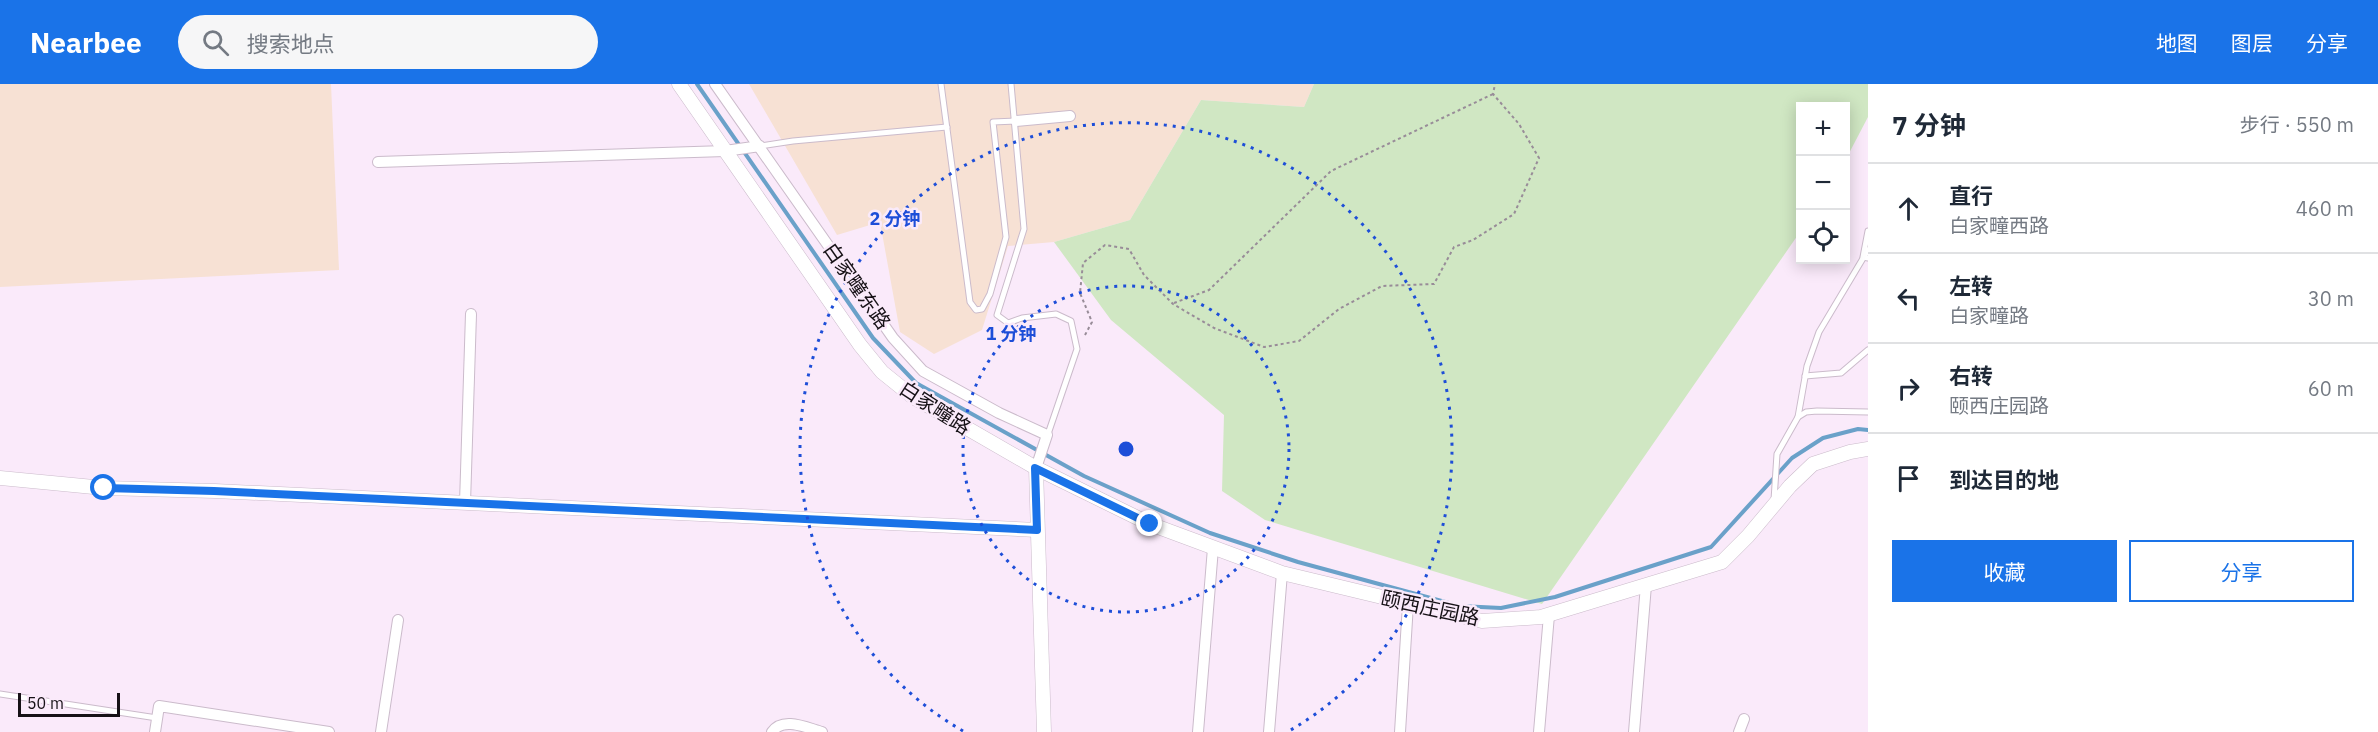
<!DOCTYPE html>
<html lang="zh">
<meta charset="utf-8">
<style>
body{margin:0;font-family:"IBM Plex Sans","Noto Sans SC",sans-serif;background:#f6f6f7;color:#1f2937}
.controls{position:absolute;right:18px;top:18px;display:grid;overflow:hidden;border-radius:0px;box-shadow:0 3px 15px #0003}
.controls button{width:54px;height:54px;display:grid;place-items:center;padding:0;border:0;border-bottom:2px solid #e0e1e3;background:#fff;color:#1f2937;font:30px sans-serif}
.scale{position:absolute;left:18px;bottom:15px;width:102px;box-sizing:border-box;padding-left:6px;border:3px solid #161116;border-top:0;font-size:16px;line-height:21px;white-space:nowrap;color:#161116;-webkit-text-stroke:4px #faeafa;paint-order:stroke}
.stop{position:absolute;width:18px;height:18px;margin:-14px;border:4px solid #1a73e8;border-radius:50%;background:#fff}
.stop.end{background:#1a73e8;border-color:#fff;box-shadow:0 2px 6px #0008}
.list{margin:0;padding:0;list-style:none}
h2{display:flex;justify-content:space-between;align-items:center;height:78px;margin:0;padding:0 24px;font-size:26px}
h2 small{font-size:20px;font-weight:400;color:#747a83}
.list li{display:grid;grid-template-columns:39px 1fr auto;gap:18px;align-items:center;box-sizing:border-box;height:90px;padding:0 24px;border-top:2px solid #e0e1e3}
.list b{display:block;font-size:22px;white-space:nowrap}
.list p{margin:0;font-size:20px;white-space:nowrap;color:#747a83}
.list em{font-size:20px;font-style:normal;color:#747a83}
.actions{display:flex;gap:12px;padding:18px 24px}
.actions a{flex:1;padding:14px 0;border:2px solid #1a73e8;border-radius:0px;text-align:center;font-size:21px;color:#1a73e8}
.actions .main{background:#1a73e8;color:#fff}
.icon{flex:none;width:33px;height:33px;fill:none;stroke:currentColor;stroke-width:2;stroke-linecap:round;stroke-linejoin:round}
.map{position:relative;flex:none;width:1868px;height:648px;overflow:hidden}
header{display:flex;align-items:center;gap:36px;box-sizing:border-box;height:84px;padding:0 30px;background:#1a73e8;color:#fff}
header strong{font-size:28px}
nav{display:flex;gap:33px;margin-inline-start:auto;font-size:21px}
.search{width:420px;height:54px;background:#f6f6f7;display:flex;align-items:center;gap:15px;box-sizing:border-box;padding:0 21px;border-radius:33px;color:#747a83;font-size:22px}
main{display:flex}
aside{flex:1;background:#fff}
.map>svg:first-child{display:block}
.commercial{fill:#f7e1d4}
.green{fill:#d0e7c3}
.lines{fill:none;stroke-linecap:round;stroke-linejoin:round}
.stream{stroke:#6aa1c9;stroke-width:4}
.service-casing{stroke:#cbbbcb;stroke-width:7}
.minor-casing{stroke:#cbbbcb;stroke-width:12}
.tertiary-casing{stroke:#cbbbcb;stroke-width:15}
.path{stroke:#988c98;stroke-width:2;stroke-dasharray:3 3;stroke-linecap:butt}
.service{stroke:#fff;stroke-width:5}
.minor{stroke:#fff;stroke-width:10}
.tertiary{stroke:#fff;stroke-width:14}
.route{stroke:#1a73e8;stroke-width:8}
.ring{fill:none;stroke:#1d4ed8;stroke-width:3;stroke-dasharray:3 6}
.labels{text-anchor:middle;stroke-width:5;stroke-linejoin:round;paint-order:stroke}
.street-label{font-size:20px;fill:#161116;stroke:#faeafa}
.centre{fill:#1d4ed8;stroke:#faeafa;stroke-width:3}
.ring-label{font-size:18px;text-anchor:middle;font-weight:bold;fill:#1d4ed8;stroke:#faeafa;stroke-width:5;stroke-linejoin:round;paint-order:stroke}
</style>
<header>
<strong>Nearbee</strong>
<div class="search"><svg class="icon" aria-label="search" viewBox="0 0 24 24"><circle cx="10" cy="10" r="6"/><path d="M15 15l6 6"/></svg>搜索地点</div>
<nav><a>地图</a><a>图层</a><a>分享</a></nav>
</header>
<main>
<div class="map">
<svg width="1868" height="648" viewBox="0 0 1868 648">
<rect width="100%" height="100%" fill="#faeafa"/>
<g class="commercial">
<path d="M0 0H331L339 186 0 203Z"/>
<path d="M749 0H1314L1304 23 1201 16 1130 136 1054 158 1008 162 982 246 934 270 900 248 880 138 837 151Z"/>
</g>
<path class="green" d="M1314 0H1868V33L1846 75V22H1800V148L1542 520 1265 436 1222 407 1224 331 1111 236 1054 158 1130 136 1201 16 1304 23Z"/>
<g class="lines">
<path class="stream" d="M697 0 873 254 916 299 1084 392 1210 449 1298 478 1460 522 1501 524 1555 513 1711 463 1792 374 1823 354 1858 345 1868 346"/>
<g class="service-casing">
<g id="service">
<path d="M941 0 970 218 976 226 982 225 990 210 1006 153 993 38 1016 37"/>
<path d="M1011 0 1024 145 997 231 1008 239 1022 234 1056 230 1071 237 1077 265 1048 350"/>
<path d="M760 62 793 57 947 43"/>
<path d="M1868 147 1863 173 1868 174"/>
<path d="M1805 292 1841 289 1868 266"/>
<path d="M1798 333 1807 282 1819 248 1868 166"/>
<path d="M1774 416 1777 370 1798 333 1806 328 1817 327 1868 328"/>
<path d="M0 610 157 634"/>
</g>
</g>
<g class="minor-casing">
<g id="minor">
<path d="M715 0 893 254 923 287 999 329 1047 351 1036 384"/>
<path d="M1016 37 1070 32"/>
<path d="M378 78 725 67 760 62"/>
<path d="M465 419 471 230"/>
<path d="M155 648 159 622 329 648"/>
<path d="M381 648 398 536"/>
<path d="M772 648C783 632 807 644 822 648"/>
<path d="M1198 648 1213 464"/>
<path d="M1269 648 1282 489"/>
<path d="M1400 648 1408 520"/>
<path d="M1539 648 1549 531"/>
<path d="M1634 648 1646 501"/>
<path d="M1739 648 1744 635"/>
</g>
</g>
<g class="tertiary-casing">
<g id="tertiary">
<path d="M679 0 860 261 882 288 913 313 1036 384 1044 648"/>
<path d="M1036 384 1150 440 1282 489 1482 537 1541 533 1722 478 1748 452 1790 402 1813 380 1850 368 1868 365"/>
<path d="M0 394 104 404 215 407 1037 446"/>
</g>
</g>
<g class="path">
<path d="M1174 219 1209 206 1331 87 1493 10"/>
<path d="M1085 251 1092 238 1080 209 1083 179 1105 161 1129 165 1144 191 1173 220 1214 244 1264 263 1299 257 1339 225 1382 202 1434 200 1454 163 1473 156 1514 130 1539 74 1519 40 1493 10 1495 0"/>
</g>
<use href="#service" class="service"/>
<use href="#minor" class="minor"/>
<use href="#tertiary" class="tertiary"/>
</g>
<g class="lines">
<path class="route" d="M104 404 214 407 1037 446 1035 384 1150 440"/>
</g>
<g class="ring">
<circle cx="1126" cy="365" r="163"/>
<path d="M963 647A326 326 0 1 1 1289 647"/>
</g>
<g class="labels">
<g class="street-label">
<text transform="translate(857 202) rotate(55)" y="7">白家疃东路</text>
<text transform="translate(935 324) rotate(33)" y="7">白家疃路</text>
<text transform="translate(1430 524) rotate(12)" y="7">颐西庄园路</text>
</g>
</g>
<circle cx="1126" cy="365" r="9" class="centre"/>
<g class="ring-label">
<text x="895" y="141">2 分钟</text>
<text x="1011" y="256">1 分钟</text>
</g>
</svg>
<div class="controls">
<button>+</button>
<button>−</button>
<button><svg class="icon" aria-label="locate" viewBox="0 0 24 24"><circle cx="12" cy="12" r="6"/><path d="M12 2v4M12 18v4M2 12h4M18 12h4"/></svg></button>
</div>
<div class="scale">50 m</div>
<div class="stop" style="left:104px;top:404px"></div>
<div class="stop end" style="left:1150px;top:440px"></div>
</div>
<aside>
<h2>7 分钟<small>步行 · 550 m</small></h2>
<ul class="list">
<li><svg class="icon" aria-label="ahead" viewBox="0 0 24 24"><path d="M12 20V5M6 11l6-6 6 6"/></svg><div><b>直行</b><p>白家疃西路</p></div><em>460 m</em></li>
<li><svg class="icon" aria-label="left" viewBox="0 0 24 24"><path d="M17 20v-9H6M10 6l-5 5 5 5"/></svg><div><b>左转</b><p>白家疃路</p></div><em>30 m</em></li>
<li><svg class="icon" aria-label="right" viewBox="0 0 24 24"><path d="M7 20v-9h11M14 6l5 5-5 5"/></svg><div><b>右转</b><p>颐西庄园路</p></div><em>60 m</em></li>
<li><svg class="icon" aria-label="arrive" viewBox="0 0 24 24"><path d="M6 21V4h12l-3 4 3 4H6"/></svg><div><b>到达目的地</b></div></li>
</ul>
<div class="actions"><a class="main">收藏</a><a>分享</a></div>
</aside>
</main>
